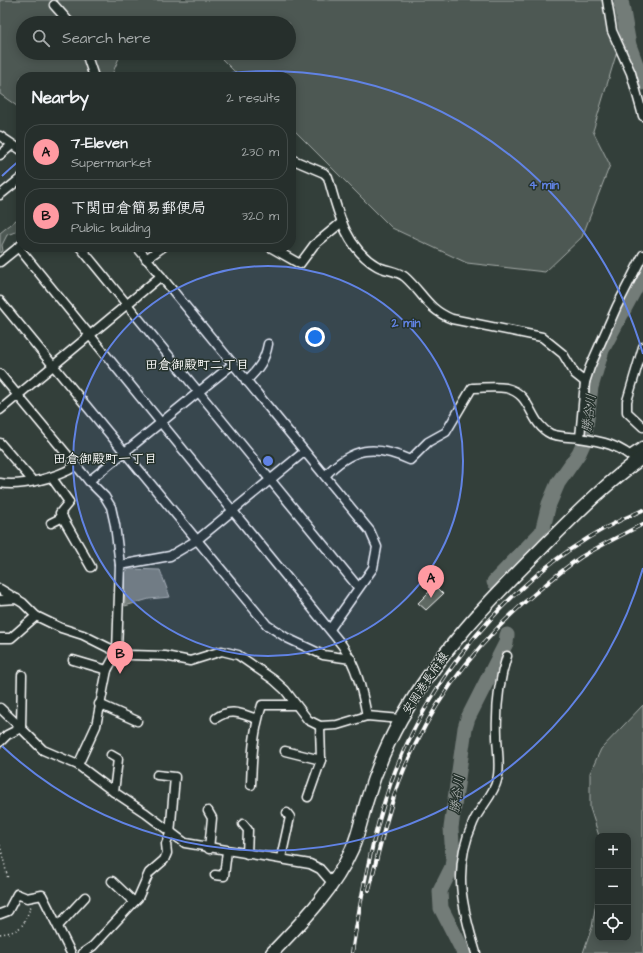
<!DOCTYPE html>
<meta charset="utf-8">
<style>
body{margin:0;font-family:"Architects Daughter","Klee One",sans-serif;background:#2e3734;color:#f1f3f6}
.controls{position:absolute;right:12px;bottom:12px;display:grid;overflow:hidden;border-radius:8px;box-shadow:0 2px 10px #0003}
.controls button{width:36px;height:36px;display:grid;place-items:center;padding:0;border:0;border-bottom:1px solid #424a48;background:#262f2c;color:#f1f3f6;font:20px sans-serif}
.you{position:absolute;left:315px;top:337px;width:14px;height:14px;margin:-10px;border:3px solid #fff;border-radius:50%;background:#1a73e8;box-shadow:0 0 0 6px #1a73e833}
.badge{display:grid;place-items:center;width:26px;height:26px;border-radius:50%;background:#ff9aa2;color:#111;font-size:13px;font-weight:700}
.pin{position:absolute;translate:-50% -33px;filter:drop-shadow(0 1px 2px #0008)}
.pin::after{content:'';position:absolute;top:21px;width:14px;height:12px;background:inherit;clip-path:polygon(0 0,100% 0,50% 100%)}
.list{margin:0;padding:0;list-style:none}
h2{display:flex;justify-content:space-between;align-items:center;height:52px;margin:0;padding:0 16px;font-size:17px}
h2 small{font-size:13px;font-weight:400;color:#a4a9a9}
.list li{display:grid;grid-template-columns:26px 1fr auto;gap:12px;align-items:center;box-sizing:border-box;height:56px;margin:0 8px 8px;padding:0 8px;border:1px solid #424a48;border-radius:16px}
.list b{display:block;font-size:15px;white-space:nowrap}
.list p{margin:0;font-size:13px;white-space:nowrap;color:#a4a9a9}
.list em{font-size:13px;font-style:normal;color:#a4a9a9}
.icon{flex:none;width:22px;height:22px;fill:none;stroke:currentColor;stroke-width:2;stroke-linecap:round;stroke-linejoin:round}
.map{position:relative;flex:none;width:643px;height:953px;overflow:hidden}
.search{position:absolute;background:#262f2c;box-shadow:0 2px 10px #0003;left:16px;top:16px;width:280px;height:44px;display:flex;align-items:center;gap:10px;box-sizing:border-box;padding:0 14px;border-radius:22px;color:#a4a9a9;font-size:15px}
.panel{position:absolute;background:#262f2c;box-shadow:0 2px 10px #0003;left:16px;top:72px;width:280px;height:180px;border-radius:16px}
.map>svg:first-child{display:block}
.green{fill:#4d5853;stroke:#a6aca9}
.water{fill:#737b78;stroke:#abb0ae}
.lines{fill:none;stroke-linecap:round;stroke-linejoin:round}
.river{stroke:#737b78;stroke-width:15}
.building{fill:#5f6964;stroke:#fff}
.street-casing{stroke:#fff;stroke-width:11}
.secondary-casing{stroke:#fff;stroke-width:15}
.path{stroke:#fff;stroke-width:1.5;stroke-dasharray:1 3;stroke-linecap:butt}
.street{stroke:#26332d;stroke-width:8}
.secondary{stroke:#26332d;stroke-width:12}
.rail-casing{stroke:#fff;stroke-width:4}
.rail{stroke:#26332d;stroke-width:2.5;stroke-dasharray:8;stroke-linecap:butt}
.ring{fill:none;stroke:#6183e4;stroke-width:2}
.labels{text-anchor:middle;stroke-width:3;stroke-linejoin:round;paint-order:stroke}
.street-label{font-size:12px;fill:#fff;stroke:#26332d}
.neighbourhood-label{font-size:13px;font-weight:bold;fill:#fff;stroke:#26332d}
.water-label{font-size:13px;font-style:italic;fill:#b9bdbc;stroke:#26332d}
.centre{fill:#6183e4;stroke:#26332d;stroke-width:2}
.ring-label{font-size:12px;text-anchor:middle;font-weight:bold;fill:#6183e4;stroke:#26332d;stroke-width:3;stroke-linejoin:round;paint-order:stroke}
</style>
<div class="map">
<svg width="643" height="953" viewBox="0 0 643 953">
<rect width="100%" height="100%" fill="#333f3a"/>
<filter id="ink" filterUnits="userSpaceOnUse"><feTurbulence type="fractalNoise" baseFrequency=".025" numOctaves="2"/><feDisplacementMap in="SourceGraphic" scale="8" xChannelSelector="R" yChannelSelector="G"/><feConvolveMatrix kernelMatrix="1 2 1 2 8 2 1 2 1" color-interpolation-filters="sRGB"/></filter>
<g filter="url(#ink)">
<g class="green">
<path d="M0 0H611L625 25 593 131 610 165 582 237 545 272 467 263 392 228 291 127V77H240L216 53H289V23H23V53H121L111 77H21V109L0 94Z"/>
<path d="M21 216V233L18 231 7 235 2 245 3 251 0 253V233Z"/>
<path d="M643 705V953H583L592 927 598 890V938H628V836H599L590 808V773L601 749Z"/>
</g>
<path class="water" d="M129 569 160 570 170 597 149 599 125 606 124 573Z"/>
<g class="lines">
<g class="river">
<path d="M621 0 629 45 643 83"/>
<path d="M494 582 542 532 549 504 558 483 579 453 584 442 591 387 602 350 643 274"/>
<path d="M464 953 441 908 440 891 452 867 453 858 451 828 465 728 468 718 506 643 507 635"/>
</g>
</g>
<path class="building" d="M435 586 443 594 426 610 418 603Z"/>
<g class="lines">
<g class="street-casing">
<g id="street">
<path d="M607 0 612 31 631 73 643 116"/>
<path d="M54 5 70 23"/>
<path d="M86 53 94 77"/>
<path d="M0 136 21 150"/>
<path d="M0 155 12 145"/>
<path d="M291 159 324 173 328 177C337 209 345 248 377 266 386 271 396 270 405 277 423 293 427 309 452 319L542 337 563 354 575 374 585 382"/>
<path d="M0 195 21 178"/>
<path d="M18 247 342 645C357 667 362 690 367 716"/>
<path d="M80 247 358 587"/>
<path d="M137 247 370 531 377 547 373 568 330 629"/>
<path d="M270 247 300 264 314 245 342 222"/>
<path d="M146 259 163 247"/>
<path d="M0 262 21 245"/>
<path d="M0 301 267 625 287 638 323 655 351 659"/>
<path d="M643 347 627 401V412L643 427"/>
<path d="M0 374 89 481 105 497 111 507 115 525 120 565 117 652 107 670 96 726 78 765"/>
<path d="M246 381C259 369 265 360 268 344"/>
<path d="M0 410 161 276"/>
<path d="M580 438 585 382 590 367 617 306 643 255"/>
<path d="M0 443 32 480"/>
<path d="M630 455 643 446"/>
<path d="M325 476C352 447 375 444 410 460L428 442 446 432 472 388C483 388 495 386 506 388 533 394 528 423 551 434 560 437 570 437 579 438 601 441 621 445 637 462"/>
<path d="M52 478 69 502 60 513 91 567"/>
<path d="M89 481 233 364"/>
<path d="M0 483C22 487 58 477 76 466"/>
<path d="M51 523 63 517"/>
<path d="M120 565 170 556 197 540 304 452"/>
<path d="M0 589 23 603 36 616 61 628 83 635 117 652 130 655 165 656 190 661 222 651 238 655 274 680 285 690 308 720 320 726 337 725 367 716 401 719"/>
<path d="M0 600 17 599"/>
<path d="M0 638H11L36 616"/>
<path d="M73 660 107 670"/>
<path d="M99 704 137 721"/>
<path d="M0 708 21 728"/>
<path d="M216 718C231 708 241 714 257 719"/>
<path d="M21 728 22 675"/>
<path d="M0 742 7 735 21 728 43 750 78 765 114 792 144 812 185 843 310 864 320 869 333 884"/>
<path d="M285 751 321 760"/>
<path d="M111 755 118 759 114 792"/>
<path d="M251 785C252 757 253 732 262 705H295"/>
<path d="M308 797 321 760 320 726"/>
<path d="M208 811 212 818 209 849"/>
<path d="M243 824 248 830 247 854"/>
<path d="M281 858 290 817 287 813"/>
<path d="M215 875 224 876 227 851"/>
<path d="M134 902 138 898 149 873 164 860 167 853 166 844 170 834 175 777 157 775"/>
<path d="M0 914 8 911 17 894 27 898 42 895 71 953"/>
<path d="M59 925 85 897"/>
<path d="M83 953 93 946 134 902 112 881"/>
<path d="M476 953C462 907 452 869 473 823 479 808 494 795 497 780 501 767 497 749 497 735 496 709 499 680 507 656"/>
</g>
</g>
<g class="secondary-casing">
<path id="secondary" d="M272 953C303 921 334 890 352 849 359 833 362 816 367 800 375 772 387 744 401 719 438 653 489 601 542 548 574 516 606 483 643 457"/>
</g>
<g class="path">
<path d="M0 845 8 879"/>
<path d="M0 934C23 931 23 926 31 906"/>
</g>
<use href="#street" class="street"/>
<use href="#secondary" class="secondary"/>
<g class="rail-casing">
<g id="rail">
<path d="M369 890C378 854 386 817 399 782 429 704 480 637 545 585 557 575 569 565 581 557 601 545 622 535 643 524"/>
<path d="M352 953C361 897 372 836 391 782 434 665 527 558 643 510"/>
</g>
</g>
<use href="#rail" class="rail"/>
</g>
</g>
<circle cx="268" cy="461" r="195" fill="#6183e4" fill-opacity=".12"/>
<g class="ring">
<circle cx="268" cy="461" r="195"/>
<path d="M643 568A390 390 0 0 1 2 746M2 176A390 390 0 0 1 20 160M200 77A390 390 0 0 1 643 354"/>
</g>
<g class="labels">
<g class="street-label">
<text transform="translate(425 683) rotate(-56)" y="4">安岡港長府線</text>
</g>
<g class="neighbourhood-label">
<text x="197" y="369">田倉御殿町二丁目</text>
<text x="105" y="463">田倉御殿町一丁目</text>
</g>
<g class="water-label">
<text transform="translate(588 413) rotate(-83)" y="5">勝谷川</text>
<text transform="translate(456 794) rotate(-82)" y="5">勝谷川</text>
</g>
</g>
<circle cx="268" cy="461" r="6" class="centre"/>
<g class="ring-label">
<text x="544" y="189">4 min</text>
<text x="406" y="327">2 min</text>
</g>
</svg>
<div class="controls">
<button>+</button>
<button>−</button>
<button><svg class="icon" aria-label="locate" viewBox="0 0 24 24"><circle cx="12" cy="12" r="6"/><path d="M12 2v4M12 18v4M2 12h4M18 12h4"/></svg></button>
</div>
<div class="you"></div>
<div class="pin badge" style="left:431px;top:598px">A</div>
<div class="pin badge" style="left:120px;top:674px">B</div>
<div class="search"><svg class="icon" aria-label="search" viewBox="0 0 24 24"><circle cx="10" cy="10" r="6"/><path d="M15 15l6 6"/></svg>Search here</div>
<section class="panel">
<h2>Nearby<small>2 results</small></h2>
<ul class="list">
<li><span class="badge">A</span><div><b>7-Eleven</b><p>Supermarket</p></div><em>230 m</em></li>
<li><span class="badge">B</span><div><b>下関田倉簡易郵便局</b><p>Public building</p></div><em>320 m</em></li>
</ul>
</section>
</div>
